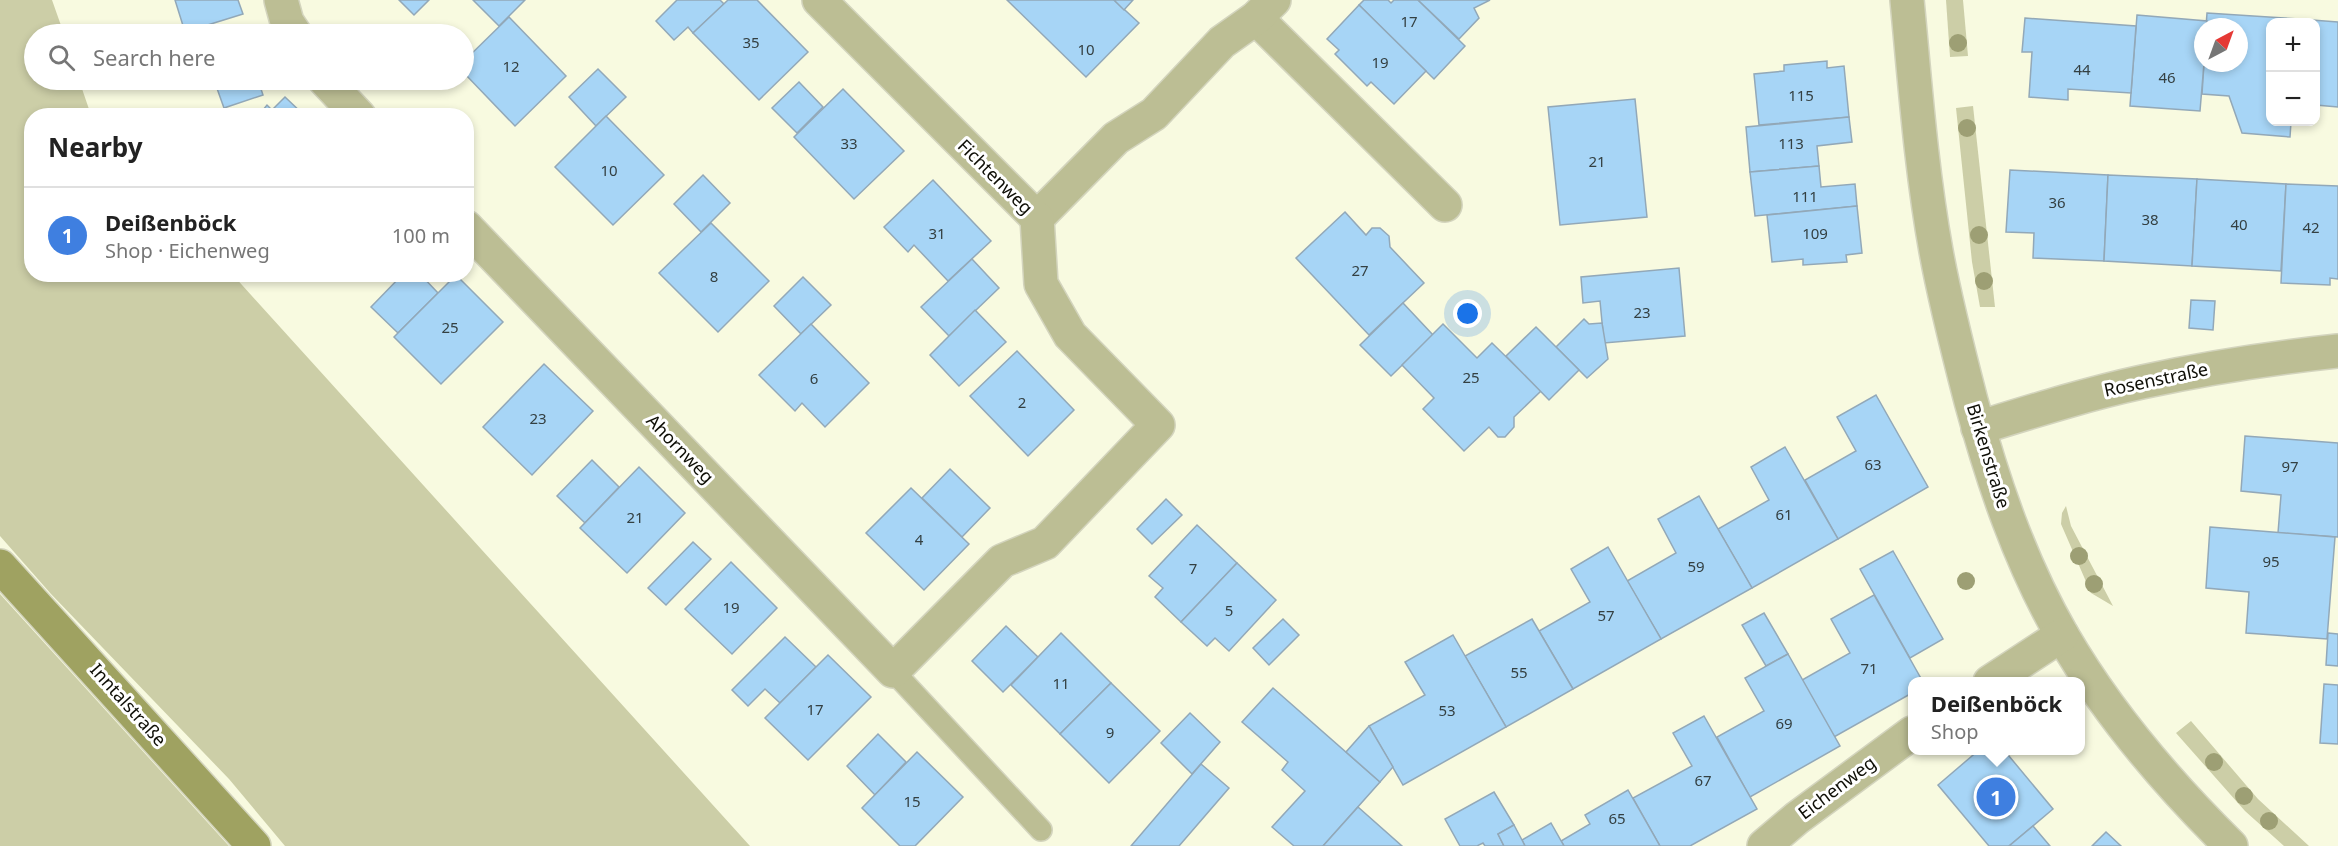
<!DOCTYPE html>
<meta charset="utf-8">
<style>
body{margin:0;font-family:"Noto Sans",sans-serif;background:#f2f2f2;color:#222}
.controls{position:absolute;right:18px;top:18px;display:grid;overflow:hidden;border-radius:12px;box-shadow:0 3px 9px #0003}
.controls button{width:54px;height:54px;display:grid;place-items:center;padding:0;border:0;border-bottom:2px solid #e0e0e0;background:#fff;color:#222;font:30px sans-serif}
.compass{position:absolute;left:2194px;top:18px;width:54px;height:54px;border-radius:50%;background:#fff;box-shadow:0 3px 9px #0003;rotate:41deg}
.you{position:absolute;left:1468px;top:314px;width:21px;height:21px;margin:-15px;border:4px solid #fff;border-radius:50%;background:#1a73e8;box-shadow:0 0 0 9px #1a73e833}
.badge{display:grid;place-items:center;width:39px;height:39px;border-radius:50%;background:#db2777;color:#fff;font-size:20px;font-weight:700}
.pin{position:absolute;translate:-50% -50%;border:3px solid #fff;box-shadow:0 2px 6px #0006}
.popup{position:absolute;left:1908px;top:677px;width:177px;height:78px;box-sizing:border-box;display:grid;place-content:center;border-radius:12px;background:#fff;filter:drop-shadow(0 2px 4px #0005);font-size:20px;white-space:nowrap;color:#767676}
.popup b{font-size:22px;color:#222}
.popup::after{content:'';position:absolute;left:50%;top:100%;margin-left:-12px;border:12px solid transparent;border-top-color:#fff}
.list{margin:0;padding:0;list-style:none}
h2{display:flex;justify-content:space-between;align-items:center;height:78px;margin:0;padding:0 24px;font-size:26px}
h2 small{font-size:20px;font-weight:400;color:#767676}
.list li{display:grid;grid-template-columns:39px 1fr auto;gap:18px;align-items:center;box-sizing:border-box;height:96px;padding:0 24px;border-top:2px solid #e0e0e0}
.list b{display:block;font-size:22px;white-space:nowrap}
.list p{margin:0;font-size:20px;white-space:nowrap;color:#767676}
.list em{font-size:20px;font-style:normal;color:#767676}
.icon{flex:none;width:33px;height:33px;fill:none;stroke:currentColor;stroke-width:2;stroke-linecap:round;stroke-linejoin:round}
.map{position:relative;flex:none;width:2338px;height:846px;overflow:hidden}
.search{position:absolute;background:#fff;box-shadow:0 3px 9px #0003;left:24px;top:24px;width:450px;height:66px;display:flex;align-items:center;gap:15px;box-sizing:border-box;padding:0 21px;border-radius:33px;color:#767676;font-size:22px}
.panel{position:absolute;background:#fff;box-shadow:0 3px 9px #0003;left:24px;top:108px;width:450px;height:174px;border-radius:24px}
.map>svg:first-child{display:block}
.green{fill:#cccea7}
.building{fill:#a7d5f6;stroke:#92a8b8;stroke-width:1.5}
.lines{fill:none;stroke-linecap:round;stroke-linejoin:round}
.service-casing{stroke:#d3d4bd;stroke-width:24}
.minor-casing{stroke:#d3d4bd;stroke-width:36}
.secondary-casing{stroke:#d3d4bd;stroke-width:36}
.service{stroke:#bcbe94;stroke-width:21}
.minor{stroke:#bcbe94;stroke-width:33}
.secondary{stroke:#9fa261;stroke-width:33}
.tree{fill:#9d9f74}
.labels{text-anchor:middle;stroke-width:6;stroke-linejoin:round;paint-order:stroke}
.number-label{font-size:15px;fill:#344042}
.street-label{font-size:18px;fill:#0e0e06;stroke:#fff}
</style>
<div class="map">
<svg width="2338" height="846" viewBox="0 0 2338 846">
<rect width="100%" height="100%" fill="#f8fae0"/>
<g class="green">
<path d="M0 0H52L64 34H34V80H79L91 115 32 116V274L233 275 750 846H285L229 779 51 594 0 536Z"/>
<path d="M1946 0H1963L1968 56 1950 57Z"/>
<path d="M1973 106 1995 307H1980L1972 262 1956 108Z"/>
<path d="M2066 506 2071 526 2113 606 2091 593 2061 524 2062 513Z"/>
<path d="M0 594 229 846H0Z"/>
<path d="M2191 721 2258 799 2309 846H2284L2245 811 2176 733Z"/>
</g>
<g class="building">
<path d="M175 0H238L243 14 185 32Z"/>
<path d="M399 0H429L414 15Z"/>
<path d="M473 0H525L499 26Z"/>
<path d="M677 0H720L724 4 693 33 688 27 674 40 656 21Z"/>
<path d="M728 0H757L808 52 759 100 693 33Z"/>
<path d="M1007 0H1114L1139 23 1086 77Z"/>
<path d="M1114 0H1133L1124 10Z"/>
<path d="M1364 0H1388L1391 3 1394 0H1418L1465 46 1434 79 1359 5Z"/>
<path d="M1418 0H1490L1474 8 1479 18 1459 39Z"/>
<path d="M1359 5 1426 71 1394 104 1371 82 1367 86 1335 54 1339 50 1327 39Z"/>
<path d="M2207 13 2299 19V22H2270V122H2291L2290 137 2242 133 2229 96 2202 94 2204 63H2239V27H2206Z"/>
<path d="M2137 15 2207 21 2206 27H2203L2204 63 2200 111 2130 106Z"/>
<path d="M509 17 566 76 515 126 464 73V61Z"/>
<path d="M2025 18 2136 26 2131 93 2068 89V100L2029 97 2032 52H2022Z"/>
<path d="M2299 19 2338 22V107L2316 105V22H2299Z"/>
<path d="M1827 61V68L1844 66 1849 117 1759 125 1754 74 1784 71V65Z"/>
<path d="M598 69 626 97 596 126 569 97Z"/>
<path d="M214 80H258L263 95 224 108Z"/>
<path d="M799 82 823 107 797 133 772 108Z"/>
<path d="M843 89 904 151 854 199 794 137Z"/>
<path d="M285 97 305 116H258L267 105 272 110Z"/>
<path d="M1635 99 1647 217 1560 225 1548 107Z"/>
<path d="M606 116 664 175 613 225 555 167Z"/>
<path d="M1849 117 1852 142 1817 146 1819 166 1750 172 1746 127Z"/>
<path d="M1819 166 1821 187 1855 184 1857 206 1755 216 1750 172Z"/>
<path d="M2010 170 2108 175 2104 261 2033 258 2034 233 2006 232Z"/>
<path d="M703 175 730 203 701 232 674 204Z"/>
<path d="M2108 175 2197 179 2192 266 2104 261Z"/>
<path d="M2197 179 2286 184 2281 271 2192 266Z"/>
<path d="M933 180 991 241 948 281 914 245 908 252 884 227Z"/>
<path d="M2286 184 2338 186V279L2330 278V285L2281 283Z"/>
<path d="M1857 206 1862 253 1846 255 1847 262 1803 265V259L1772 262 1767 215Z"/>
<path d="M1345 212 1366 235 1372 228H1380L1389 236 1390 247 1424 283 1369 335 1296 258Z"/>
<path d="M711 223 769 281 718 332 659 273Z"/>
<path d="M972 259 999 288 949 336 921 307Z"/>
<path d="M1679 268 1685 336 1604 343 1600 301 1583 303 1581 277Z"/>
<path d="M403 274H420L438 293 398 333 371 307Z"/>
<path d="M456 275 503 322 441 384 394 337Z"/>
<path d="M803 277 831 305 801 334 774 306Z"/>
<path d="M2191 300 2215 301 2213 330 2189 328Z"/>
<path d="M1403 303 1433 335 1391 376 1360 345Z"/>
<path d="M975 310 1006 342 959 386 930 355Z"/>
<path d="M1584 319 1589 324 1602 323 1608 359 1587 378 1556 347Z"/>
<path d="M811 324 869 383 825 427 802 403 795 411 759 375Z"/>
<path d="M1443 324 1477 358 1492 343 1541 391 1514 417V427L1505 437H1498L1489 427 1464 451 1423 409 1434 398 1402 365Z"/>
<path d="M1536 327 1579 370 1549 400 1506 356Z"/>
<path d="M1017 351 1074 410 1028 456 970 396Z"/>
<path d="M544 364 593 411 532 475 483 427Z"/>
<path d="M1876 395 1928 487 1838 539 1805 480 1856 451 1837 417Z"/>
<path d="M2245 436 2338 443V537L2278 533 2281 495 2241 491Z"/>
<path d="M1785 447 1838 539 1752 588 1718 529 1769 500 1751 467Z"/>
<path d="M592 460 619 487 585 523 557 496Z"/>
<path d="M639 467 685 513 627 573 580 528Z"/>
<path d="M950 469 990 508 962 537 922 498Z"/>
<path d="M911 488 969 544 924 590 866 533Z"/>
<path d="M1699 496 1752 588 1661 639 1627 581 1676 553 1658 519Z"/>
<path d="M1166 499 1182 515 1152 544 1137 529Z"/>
<path d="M1197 525 1237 563 1181 622 1155 597 1163 588 1149 576Z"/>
<path d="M2210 527 2335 537 2327 639 2246 633 2249 592 2206 588Z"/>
<path d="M693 542 711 559 666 605 648 588Z"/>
<path d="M1608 547 1661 639 1573 689 1539 631 1590 602 1571 569Z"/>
<path d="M1893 551 1943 639 1910 658 1860 569Z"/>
<path d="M731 562 777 608 732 654 685 609Z"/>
<path d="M1237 563 1276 600 1229 651 1215 638 1207 646 1181 622Z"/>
<path d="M1874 595 1923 682H1912V693L1834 737 1802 680 1850 653 1831 619Z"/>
<path d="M1764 613 1788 654 1766 666 1742 625Z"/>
<path d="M1283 619 1299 635 1269 665 1253 648Z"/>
<path d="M1532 619 1573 689 1506 727 1465 656Z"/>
<path d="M1006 626 1038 657 1003 692 972 661Z"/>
<path d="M1061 633 1111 683 1060 734 1011 685Z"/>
<path d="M2328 633 2338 634V666L2326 665Z"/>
<path d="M1453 635 1506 727 1403 785 1369 726 1425 695 1405 662Z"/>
<path d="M785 637 816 667 780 703 765 689 748 706 732 690Z"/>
<path d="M1788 654 1840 746 1750 797 1717 737 1764 711 1745 678Z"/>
<path d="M828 655 871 697 808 760 765 718Z"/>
<path d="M1111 683 1160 731 1109 783 1060 734Z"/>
<path d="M2324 684 2338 685V744L2320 743Z"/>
<path d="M1273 688 1380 782 1323 846H1294L1272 827 1305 791 1282 770 1288 762 1242 722Z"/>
<path d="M1190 713 1220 742 1192 774 1161 743Z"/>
<path d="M1704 716 1757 809 1690 846H1660L1633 798 1692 766 1673 733Z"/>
<path d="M1369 726 1393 767 1380 782 1346 752Z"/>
<path d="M878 734 906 762 875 795 847 766Z"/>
<path d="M1979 750H2004L2053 809 2009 846H1989L1938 785Z"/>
<path d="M917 752 963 797 915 846H900L862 808Z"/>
<path d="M1201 764 1229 788 1179 846H1131Z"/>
<path d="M1628 790 1660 846H1564L1561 841 1590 824 1585 815Z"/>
<path d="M1494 792 1514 825 1498 834 1504 846H1485L1483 843 1477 846H1460L1445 819Z"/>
<path d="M1358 807 1402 846H1323Z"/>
<path d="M1551 823 1564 846H1525L1522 840Z"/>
<path d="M1514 825 1522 840 1525 846H1504L1498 834Z"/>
<path d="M2033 826 2050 846H2009Z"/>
<path d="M2106 832 2121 846H2092Z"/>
</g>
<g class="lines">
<g class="service-casing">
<path id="service" d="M893 671 1041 830"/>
</g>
<g class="minor-casing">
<g id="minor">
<path d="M281 0 287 22 295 34"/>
<path d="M819 0 1037 218"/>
<path d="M1907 0C1915 83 1921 168 1936 251 1945 301 1958 351 1971 401 1993 482 2020 562 2062 635 2106 711 2169 785 2231 846"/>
<path d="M1256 18 1445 205"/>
<path d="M325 80 359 116"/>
<path d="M1037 218 1116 138 1154 114 1222 42 1256 18 1274 0"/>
<path d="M466 227 893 671 1002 561 1045 543 1158 425 1070 335 1041 284 1037 218"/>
<path d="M1978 428C2033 411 2087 394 2142 382 2207 368 2272 358 2338 351"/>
<path d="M1990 682 2062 635"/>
<path d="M1764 846 1797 818 1912 733"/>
</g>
</g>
<g class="secondary-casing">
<path id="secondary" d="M0 566 254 846"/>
</g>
<use href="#service" class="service"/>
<use href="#minor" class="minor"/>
<use href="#secondary" class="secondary"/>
</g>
<g class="tree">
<circle cx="1958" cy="43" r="9"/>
<circle cx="1967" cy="128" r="9"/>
<circle cx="1979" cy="235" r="9"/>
<circle cx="1984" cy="281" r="9"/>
<circle cx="2079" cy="556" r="9"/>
<circle cx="1966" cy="581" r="9"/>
<circle cx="2094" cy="584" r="9"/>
<circle cx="2214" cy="762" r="9"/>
<circle cx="2244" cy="796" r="9"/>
<circle cx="2269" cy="821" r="9"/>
</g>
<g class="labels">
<g class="number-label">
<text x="1409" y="27">17</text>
<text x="751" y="48">35</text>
<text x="1086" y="55">10</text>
<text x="1380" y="68">19</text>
<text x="511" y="72">12</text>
<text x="2082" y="75">44</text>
<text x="2167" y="83">46</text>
<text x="1801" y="101">115</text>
<text x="849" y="149">33</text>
<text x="1791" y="149">113</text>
<text x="1597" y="167">21</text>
<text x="609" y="176">10</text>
<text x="1805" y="202">111</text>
<text x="2057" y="208">36</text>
<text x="2150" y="225">38</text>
<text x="2239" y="230">40</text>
<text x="2311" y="233">42</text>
<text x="937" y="239">31</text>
<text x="1815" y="239">109</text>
<text x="1360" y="276">27</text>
<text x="714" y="282">8</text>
<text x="1642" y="318">23</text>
<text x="450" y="333">25</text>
<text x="1471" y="383">25</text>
<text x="814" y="384">6</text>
<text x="1022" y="408">2</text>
<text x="538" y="424">23</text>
<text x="1873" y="470">63</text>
<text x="2290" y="472">97</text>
<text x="1784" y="520">61</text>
<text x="635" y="523">21</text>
<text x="919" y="545">4</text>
<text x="2271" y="567">95</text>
<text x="1696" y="572">59</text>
<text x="1193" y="574">7</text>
<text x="731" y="613">19</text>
<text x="1229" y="616">5</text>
<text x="1606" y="621">57</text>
<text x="1869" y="674">71</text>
<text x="1519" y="678">55</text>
<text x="1061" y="689">11</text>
<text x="815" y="715">17</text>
<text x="1447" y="716">53</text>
<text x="1784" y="729">69</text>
<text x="1110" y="738">9</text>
<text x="1703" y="786">67</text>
<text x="912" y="807">15</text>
<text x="1617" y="824">65</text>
</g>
<g class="street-label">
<text transform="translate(995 177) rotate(45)" y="6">Fichtenweg</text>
<text transform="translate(2156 380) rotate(-12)" y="6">Rosenstraße</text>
<text transform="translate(680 449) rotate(46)" y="6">Ahornweg</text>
<text transform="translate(1988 456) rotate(73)" y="6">Birkenstraße</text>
<text transform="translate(128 705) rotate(48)" y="6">Inntalstraße</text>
<text transform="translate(1837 788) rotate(-37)" y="6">Eichenweg</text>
</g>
</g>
</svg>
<div class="controls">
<button>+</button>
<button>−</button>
</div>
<svg class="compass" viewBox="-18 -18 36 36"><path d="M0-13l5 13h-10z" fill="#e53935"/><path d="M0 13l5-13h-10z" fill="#767676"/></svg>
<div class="you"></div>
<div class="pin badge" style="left:1996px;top:797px;background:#3f7fe0">1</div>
<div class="popup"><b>Deißenböck</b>Shop</div>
<div class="search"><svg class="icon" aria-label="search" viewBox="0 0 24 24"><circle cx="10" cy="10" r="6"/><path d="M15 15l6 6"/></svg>Search here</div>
<section class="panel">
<h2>Nearby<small></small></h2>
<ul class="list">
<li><span class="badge" style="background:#3f7fe0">1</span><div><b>Deißenböck</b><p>Shop · Eichenweg</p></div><em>100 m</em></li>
</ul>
</section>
</div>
